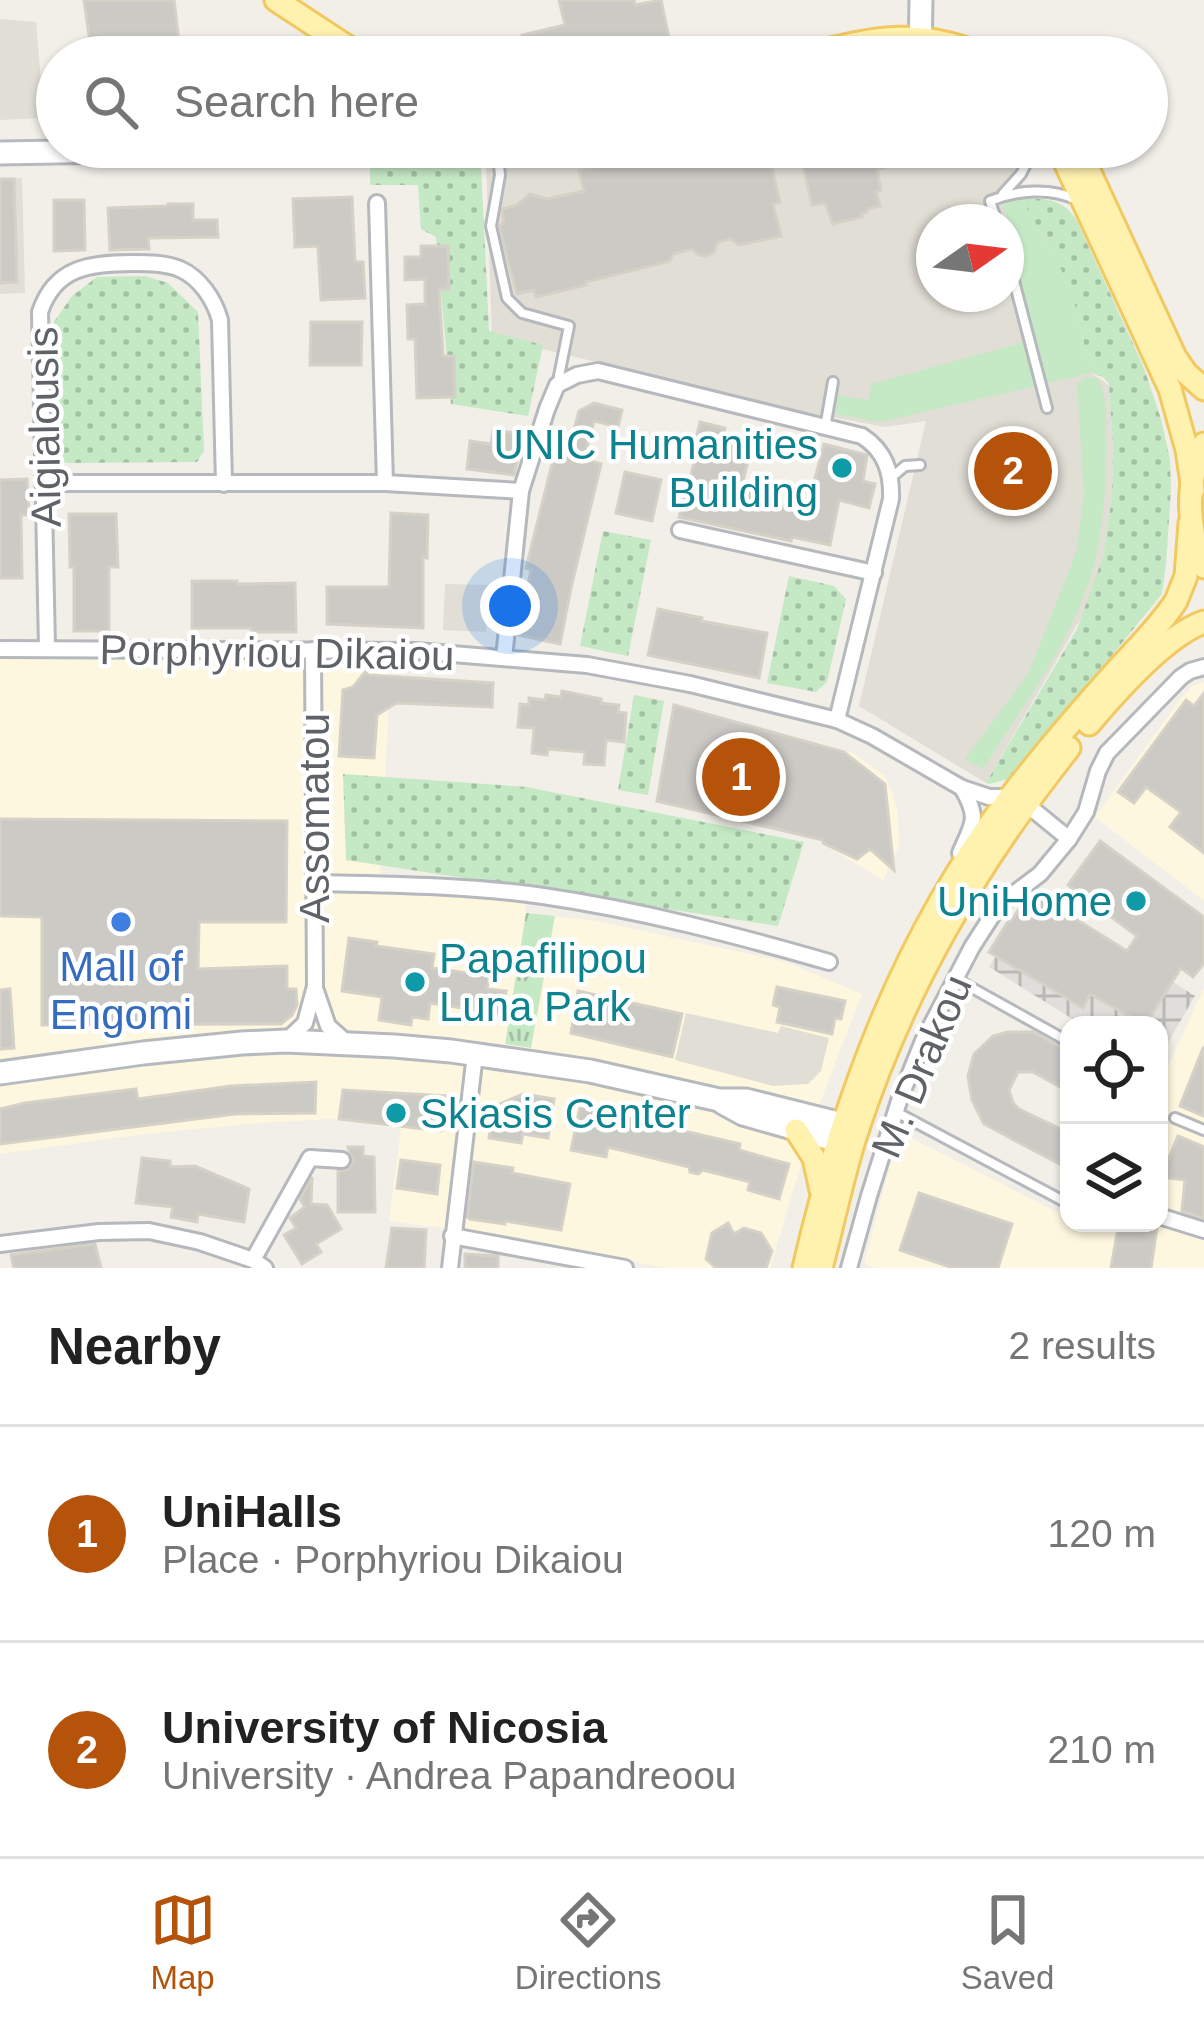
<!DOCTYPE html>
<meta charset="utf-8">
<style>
body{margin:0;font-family:Helvetica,sans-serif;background:#f2f2f2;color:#222}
.controls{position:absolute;right:36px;bottom:36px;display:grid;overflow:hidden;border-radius:24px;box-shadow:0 3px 9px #0004}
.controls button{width:108px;height:108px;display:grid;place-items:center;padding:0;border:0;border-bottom:3px solid #e0e0e0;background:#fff;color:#222;font:60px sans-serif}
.compass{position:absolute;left:916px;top:204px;width:108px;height:108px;border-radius:50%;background:#fff;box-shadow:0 3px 9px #0004;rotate:76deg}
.you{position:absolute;left:510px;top:606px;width:42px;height:42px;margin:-30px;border:9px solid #fff;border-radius:50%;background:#1a73e8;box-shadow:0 0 0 18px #1a73e833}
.badge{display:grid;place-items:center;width:78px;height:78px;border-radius:50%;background:#b45309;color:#fff;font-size:39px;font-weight:700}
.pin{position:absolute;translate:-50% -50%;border:6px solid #fff;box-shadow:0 3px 12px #0006}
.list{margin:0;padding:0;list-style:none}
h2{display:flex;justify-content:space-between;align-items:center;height:156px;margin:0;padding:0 48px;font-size:51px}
h2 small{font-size:39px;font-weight:400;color:#767676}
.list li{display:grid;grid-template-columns:78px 1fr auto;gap:36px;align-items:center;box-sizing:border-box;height:216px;padding:0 48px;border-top:3px solid #e0e0e0}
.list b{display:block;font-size:45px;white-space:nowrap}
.list p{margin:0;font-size:39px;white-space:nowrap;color:#767676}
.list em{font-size:39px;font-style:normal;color:#767676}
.icon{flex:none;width:66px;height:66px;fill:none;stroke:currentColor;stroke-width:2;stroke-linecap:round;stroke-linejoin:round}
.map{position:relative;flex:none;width:1204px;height:1268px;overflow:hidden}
.search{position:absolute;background:#fff;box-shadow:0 3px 9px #0004;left:36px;right:36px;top:36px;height:132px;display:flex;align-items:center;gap:30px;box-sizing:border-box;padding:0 42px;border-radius:66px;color:#767676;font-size:45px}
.sheet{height:588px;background:#fff}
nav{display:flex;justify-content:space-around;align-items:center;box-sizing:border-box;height:168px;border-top:3px solid #e0e0e0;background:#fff;font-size:33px;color:#767676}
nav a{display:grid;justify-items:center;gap:6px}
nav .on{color:#b45309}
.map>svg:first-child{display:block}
.commercial{fill:#fef7e0}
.industrial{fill:url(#industrial-grid)}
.education{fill:#e1ded6;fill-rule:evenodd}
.grass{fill:url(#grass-dots)}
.park{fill:url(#park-tufts)}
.garden{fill:#c5e8c5}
.building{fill:#cccac5;stroke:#d6d1c6;stroke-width:3}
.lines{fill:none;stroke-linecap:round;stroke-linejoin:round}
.lane-casing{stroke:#b5b8bc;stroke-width:14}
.street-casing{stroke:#b5b8bc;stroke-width:20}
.secondary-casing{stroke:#b6babf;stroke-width:27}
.primary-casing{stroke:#f2c960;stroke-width:27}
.lane{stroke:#fff;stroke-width:8}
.street{stroke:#fff;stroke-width:14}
.secondary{stroke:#fff;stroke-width:21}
.primary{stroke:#fff2af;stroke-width:21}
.culture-dot{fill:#0f9aa8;stroke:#fff;stroke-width:4.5}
.shop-dot{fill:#3f7fe0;stroke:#fff;stroke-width:4.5}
.labels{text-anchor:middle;stroke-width:9;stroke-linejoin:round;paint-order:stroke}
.street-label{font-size:42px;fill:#5f6368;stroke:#fff}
.culture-label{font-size:42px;fill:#0d838f;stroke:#fff;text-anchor:end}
.shop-label{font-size:42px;fill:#366cbe;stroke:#fff}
</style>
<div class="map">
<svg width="1204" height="1268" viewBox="0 0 1204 1268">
<defs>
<pattern id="industrial-grid" width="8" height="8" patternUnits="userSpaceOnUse" patternTransform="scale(3)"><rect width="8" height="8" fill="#e0deda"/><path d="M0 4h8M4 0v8" fill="none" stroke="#b9b8b5"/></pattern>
<pattern id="grass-dots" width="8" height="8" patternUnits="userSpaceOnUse" patternTransform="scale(3)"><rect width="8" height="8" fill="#c5e8c5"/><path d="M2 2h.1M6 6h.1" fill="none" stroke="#a3c0a4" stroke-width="1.8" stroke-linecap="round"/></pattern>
<pattern id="park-tufts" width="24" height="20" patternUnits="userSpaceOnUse" patternTransform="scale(3)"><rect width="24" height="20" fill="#c5e8c5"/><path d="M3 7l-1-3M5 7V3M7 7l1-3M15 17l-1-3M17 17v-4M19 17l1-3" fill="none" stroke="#a3c0a4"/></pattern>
</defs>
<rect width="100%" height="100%" fill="#f1efe8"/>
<g class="commercial">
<path d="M46 651 391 662 380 877 424 878 524 889 526 913 597 921 786 962 862 994 819 1105 770 1268H664L518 1237 389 1221 401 1129 330 1119 258 1123 145 1134 0 1154V652Z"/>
<path d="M1204 682V901L1095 817 1179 701 1192 686Z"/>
<path d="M840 750 853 753 884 775 892 792 898 813 899 846 883 880 815 839Z"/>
<path d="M1204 988V1268H875L864 1263 899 1132 1069 1218V1223H1080L1091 1229 1095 1223H1159V1086Z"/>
</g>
<path class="industrial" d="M1035 893 1195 996 1159 1058V1025H1082L989 967Z"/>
<g class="education">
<path d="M0 19 36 22 44 118 0 120Z"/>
<path d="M582 147H1022V199L1071 288 1091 373 1109 385 1113 445 1112 497 1103 557 1086 609 986 783 859 706 926 421 885 427 799 411 492 337 486 163 558 154ZM934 222H1006V294H934Z"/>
<path d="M22 178 25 293 0 294V179Z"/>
<path d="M445 584 488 585 486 632 443 630Z"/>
<path d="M686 1013 778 1033 781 1026 829 1038 821 1071 808 1084 773 1086 675 1060Z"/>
</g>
<g class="grass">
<path d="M481 166 489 331 543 345 528 416 451 404 436 237 421 229 418 185H370V167Z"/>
<path d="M1022 199C1046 198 1064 199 1077 221L1144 368 1161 419 1170 460 1171 489 1166 564 1162 594 1157 600 1017 772 1009 779 989 784 986 783 1077 629 1103 557 1112 497 1113 445 1109 384 1103 377 1091 373 1071 288Z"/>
<path d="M145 276 168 283 198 312 204 451 197 462 65 463 55 453 54 322 72 296 97 277Z"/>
<path d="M603 531 651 540 628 656 580 646Z"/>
<path d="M789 576 834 586 846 599 827 682 816 692 767 683Z"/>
<path d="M634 695 664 701 648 795 618 790Z"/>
<path d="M343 774 526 787 804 842 778 926 346 860Z"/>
</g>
<path class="park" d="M526 913 555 916 531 1048 505 1044Z"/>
<g class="garden">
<path d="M369 147H485V152L356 158V154Z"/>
<path d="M1022 199 1071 288 1091 373 880 422 831 413 833 395 868 400 871 384 1028 341 1030 332 1003 203Z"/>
<path d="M1086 377H1096C1108 392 1106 420 1106 439 1107 482 1103 544 1088 585 1065 651 1020 710 983 769L965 759 1028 674 1076 553 1084 495 1077 384Z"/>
</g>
<g class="building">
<path d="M84 0H174L179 42 203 39 206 57H106L104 40 90 42Z"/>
<path d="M559 0H634L635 5 661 0 671 47 626 57H527L522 35 565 25Z"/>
<path d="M664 147H767L780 202 773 204 781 236 739 245 731 239 718 242 714 252 707 256 699 255 692 249 673 254 670 261 586 282V285L536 297 534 290 517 294 499 226 504 223 502 209 517 205 530 194 547 199 584 191 579 171 661 151Z"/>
<path d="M799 147H887L891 166 877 169 881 190 876 192 880 206 867 209V212L861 214 862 217 833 224 825 203 812 205Z"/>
<path d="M0 179H14L17 282 0 283Z"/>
<path d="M352 197 355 262H363L365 298 321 300 318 246 295 247 293 199Z"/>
<path d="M54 200H84L85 250 54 251Z"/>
<path d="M168 204H193V220H217L218 237 148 238 149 249 110 250 108 208 168 206Z"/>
<path d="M421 246H448L449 289H439L443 356H454L455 397 417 398 415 339H408L407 305 425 304V279L405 280V257H421Z"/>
<path d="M311 322H362L361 365H310Z"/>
<path d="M594 403 622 410 618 427 594 421 584 459 601 464 571 588 560 644 518 635 531 570 526 568 555 452 567 455 579 411Z"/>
<path d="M700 422 725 428 722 442 751 449 742 485 777 496 776 505 806 513 824 444 867 455 863 481 875 484 869 508 839 500 830 545 792 537 791 541 679 517 695 460 691 459Z"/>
<path d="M493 430 523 434 514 475 467 469 470 441 491 444Z"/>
<path d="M625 472 661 480 652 521 616 513Z"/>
<path d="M27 479 29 515H21L22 578H0V480Z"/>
<path d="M391 513 428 515 427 558 423 557V628L327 624V587H389Z"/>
<path d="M69 514H116L118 567H109V631H74V567H70Z"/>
<path d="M192 581H237V584L295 583 296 632H251V628H192Z"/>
<path d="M658 609 702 618 701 621 767 633 759 678 648 655Z"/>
<path d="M365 672 369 675 493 683 492 707 396 703 377 715 374 758 339 756 343 690 353 687Z"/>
<path d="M562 691 601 699V703L619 705 618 712 626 713 624 742 606 740 604 765 584 764 585 752 548 749 547 755 532 753 534 728 518 727 520 704 529 705V698L545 700 546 695 561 697Z"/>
<path d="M1204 693V853L1170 827 1181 812 1146 787 1134 803 1118 792 1186 700 1194 706Z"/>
<path d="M674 705 844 752 885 784 894 870 870 849 857 859 823 843V840L657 801Z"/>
<path d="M0 819 287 821 286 922H199L198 969 287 966V989H296L297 1005 292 1015 281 1024 42 1025V917L0 916Z"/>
<path d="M1100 841 1204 917V963L1193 977 1181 968 1145 1025 1090 994 1083 1008 989 952 1009 920 1011 922 1025 899 1034 893 1127 951 1137 936 1068 885Z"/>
<path d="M349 938 377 942 376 946 434 954 432 968 489 976 487 989 506 991 502 1014 430 1003 428 1019 412 1017 411 1025 379 1020 382 997 342 991Z"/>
<path d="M777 987 845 1001 841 1019 835 1018 832 1034 777 1022 780 1007 773 1005Z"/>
<path d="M10 989 14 1048 0 1049V990Z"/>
<path d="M578 991 682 1014 672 1057 571 1033Z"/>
<path d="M1008 1032H1033L1069 1052V1092L1033 1072H1018L1009 1090 1013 1103 1019 1109 1069 1133V1169L984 1124 972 1100 968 1076 974 1054 993 1036Z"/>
<path d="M1203 1048H1204V1116L1180 1106Z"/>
<path d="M316 1082 315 1113 235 1114 0 1144V1109L25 1103 136 1089 138 1099 231 1086Z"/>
<path d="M343 1090 447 1096 453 1107 450 1124 441 1131 339 1119Z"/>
<path d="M523 1094 554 1099 548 1138 523 1134 521 1143 489 1138 495 1106Z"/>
<path d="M580 1107 740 1144 739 1150 789 1164 779 1199 748 1190 750 1182 703 1170 698 1174 690 1172 689 1167 608 1147 606 1157 571 1150Z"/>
<path d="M1178 1136 1204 1147V1218L1182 1211 1185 1180 1161 1177Z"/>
<path d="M348 1147H363V1156L374 1157 375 1212H338V1171L348 1169 353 1162Z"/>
<path d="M142 1158 170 1161V1167L195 1166 249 1189 244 1222 198 1214 197 1222 171 1217 173 1207 136 1203Z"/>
<path d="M401 1160 440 1165 437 1194 397 1188Z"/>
<path d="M474 1162 513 1168 512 1173 570 1184 561 1230 505 1221V1224L470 1219 467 1217Z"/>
<path d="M312 1177 311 1204 327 1205 341 1229 316 1244 321 1252 302 1264 284 1235 296 1228 290 1218 305 1207 300 1199Z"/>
<path d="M919 1193 1012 1224 998 1268H953L900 1250Z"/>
<path d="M728 1223 734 1234 744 1228 761 1233 772 1251 766 1268H716L706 1259 712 1233Z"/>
<path d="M1119 1223H1150L1157 1227 1151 1268H1111Z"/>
<path d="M392 1228 426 1230 424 1268H386Z"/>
<path d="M95 1244 101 1268H14L11 1255Z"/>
<path d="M465 1254 498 1256V1268H465Z"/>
</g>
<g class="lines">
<g class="lane-casing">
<g id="lane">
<path d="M497 147 500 175 491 226 507 298 522 313 569 326 558 381"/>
<path d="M1003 194 1021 174 1035 147"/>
<path d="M997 222 990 201C1017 190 1050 187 1077 200"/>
<path d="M1006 250 1047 408"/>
<path d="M825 428 833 382"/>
<path d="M892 477 905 466 920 465"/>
<path d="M956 979 1069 1042"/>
<path d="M896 1112 1069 1204"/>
<path d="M1175 1118 1204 1130"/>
</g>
</g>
<g class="street-casing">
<g id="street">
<path d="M377 203 385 483"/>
<path d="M44 483H385L521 491"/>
<path d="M680 530 874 573"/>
<path d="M47 648 40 312C55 267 90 263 133 263 149 263 165 263 180 269 200 278 214 299 220 320L224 484"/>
<path d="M0 649 416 651 587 665 690 684 837 720 872 736 962 788 989 797H1010"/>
<path d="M504 658 521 491 547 409 557 385 577 375 598 371 862 436C885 451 892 472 891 499L837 720"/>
<path d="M1025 803 1069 839"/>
<path d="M960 853C973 823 980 819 962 788"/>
<path d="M315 883C391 885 468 885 543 896 640 910 735 935 829 962"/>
<path d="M316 991 328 1026 346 1042"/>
<path d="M286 1041 305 1023 315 986 313 650"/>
<path d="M1159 1216 1204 1230"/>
<path d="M452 1236 625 1268"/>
<path d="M0 1244 99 1232 149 1231 200 1242 253 1260 265 1268"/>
<path d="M253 1260 310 1158 342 1160"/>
<path d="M450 1268 475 1054"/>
<path d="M849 1268 869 1196 900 1098 923 1041 972 947 999 905 1040 874 1069 839 1086 812 1098 771 1107 753 1181 677 1190 671 1204 667"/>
</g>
</g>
<g class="secondary-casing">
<g id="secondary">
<path d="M920 54 921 0"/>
<path d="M0 153 334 147"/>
<path d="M0 1073 143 1053 242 1043 286 1041 394 1046 451 1051 590 1071 719 1100H746L858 1128"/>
<path d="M723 1103 743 1114 852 1145"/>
</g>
</g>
<g class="primary-casing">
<g id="primary">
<path d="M276 0 363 57"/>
<path d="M797 57C869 40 915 25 987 57"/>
<path d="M875 57 908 54 935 57"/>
<path d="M1058 147 1170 389 1187 450 1193 490"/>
<path d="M1078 147 1175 357 1186 373 1204 389"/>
<path d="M1204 444C1185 482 1187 529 1204 567"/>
<path d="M1089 724C1116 692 1165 636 1204 622"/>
<path d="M796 1130 814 1158 821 1190"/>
<path d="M804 1268C843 1100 904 933 1011 796 1044 753 1080 711 1117 670 1137 648 1159 627 1176 601L1186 576 1190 523"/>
<path d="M821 1268C833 1223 842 1178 856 1134 903 990 975 866 1069 748"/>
</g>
</g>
<use href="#lane" class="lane"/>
<use href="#street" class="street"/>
<use href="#secondary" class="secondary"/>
<use href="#primary" class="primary"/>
</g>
<g class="culture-dot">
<circle cx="842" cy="468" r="12"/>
<circle cx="1136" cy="901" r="12"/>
<circle cx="415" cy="982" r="12"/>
<circle cx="396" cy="1113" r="12"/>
</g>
<circle class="shop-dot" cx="121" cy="922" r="12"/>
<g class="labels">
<g class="street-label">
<text transform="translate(44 427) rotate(-91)" y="15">Aigialousis</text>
<text transform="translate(277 652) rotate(1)" y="15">Porphyriou Dikaiou</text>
<text transform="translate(314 818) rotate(-90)" y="15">Assomatou</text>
<text transform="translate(921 1066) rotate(-67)" y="15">M. Drakou</text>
</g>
<g class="culture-label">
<text x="818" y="459">UNIC Humanities<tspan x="818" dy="48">Building</tspan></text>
<text x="1112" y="916">UniHome</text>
<text x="439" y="973" text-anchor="start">Papafilipou<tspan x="439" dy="48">Luna Park</tspan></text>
<text x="420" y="1128" text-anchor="start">Skiasis Center</text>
</g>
<g class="shop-label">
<text x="121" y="981">Mall of<tspan x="121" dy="48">Engomi</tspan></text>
</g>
</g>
</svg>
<div class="controls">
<button><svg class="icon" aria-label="locate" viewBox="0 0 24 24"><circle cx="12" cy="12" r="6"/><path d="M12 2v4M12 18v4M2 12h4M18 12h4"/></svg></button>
<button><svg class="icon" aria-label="layers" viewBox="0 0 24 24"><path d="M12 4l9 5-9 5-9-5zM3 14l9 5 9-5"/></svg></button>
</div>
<svg class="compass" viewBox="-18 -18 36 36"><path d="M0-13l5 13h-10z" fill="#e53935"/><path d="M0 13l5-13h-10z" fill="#767676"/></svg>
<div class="you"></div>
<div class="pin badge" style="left:741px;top:777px">1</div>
<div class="pin badge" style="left:1013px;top:471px">2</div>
<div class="search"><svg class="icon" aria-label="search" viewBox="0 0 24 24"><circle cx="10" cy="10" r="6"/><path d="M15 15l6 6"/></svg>Search here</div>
</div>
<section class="sheet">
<h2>Nearby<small>2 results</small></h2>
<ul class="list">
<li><span class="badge">1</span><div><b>UniHalls</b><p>Place · Porphyriou Dikaiou</p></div><em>120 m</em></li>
<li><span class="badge">2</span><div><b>University of Nicosia</b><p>University · Andrea Papandreoou</p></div><em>210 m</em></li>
</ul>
</section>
<nav>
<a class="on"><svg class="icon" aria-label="map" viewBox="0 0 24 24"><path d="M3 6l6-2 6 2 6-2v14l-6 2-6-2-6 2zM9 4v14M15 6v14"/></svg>Map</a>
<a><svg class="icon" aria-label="directions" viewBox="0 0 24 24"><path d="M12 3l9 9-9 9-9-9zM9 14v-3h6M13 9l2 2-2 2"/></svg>Directions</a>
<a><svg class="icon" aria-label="saved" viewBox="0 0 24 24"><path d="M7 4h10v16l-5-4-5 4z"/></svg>Saved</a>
</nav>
